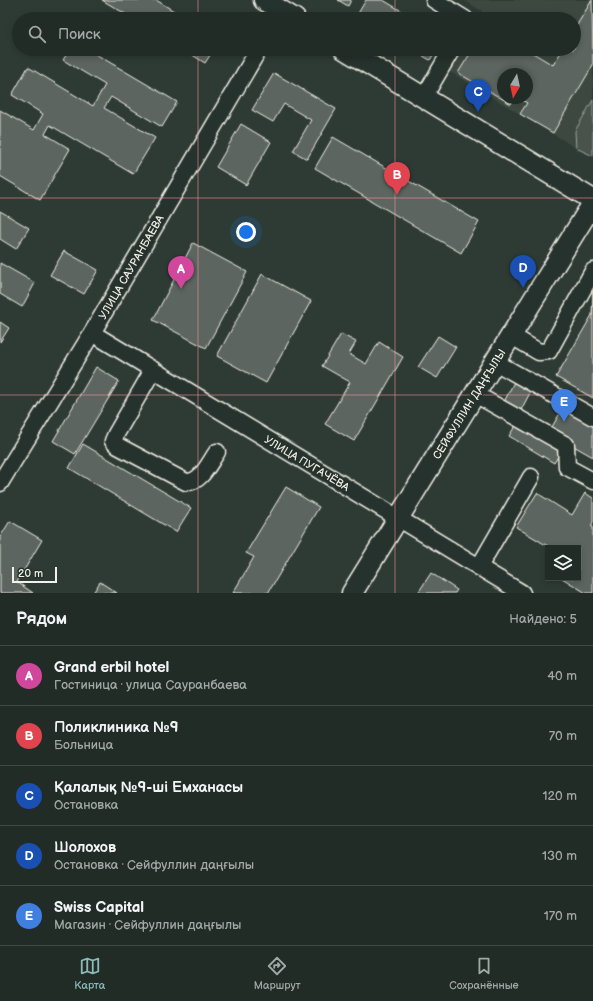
<!DOCTYPE html>
<html lang="ru">
<meta charset="utf-8">
<style>
body{margin:0;font-family:"Balsamiq Sans",sans-serif;background:#2a342f;color:#f1f3f6}
.controls{position:absolute;right:12px;bottom:12px;display:grid;overflow:hidden;border-radius:0px;box-shadow:0 2px 6px #0003}
.controls button{width:36px;height:36px;display:grid;place-items:center;padding:0;border:0;border-bottom:1px solid #3f4844;background:#222c27;color:#f1f3f6;font:20px sans-serif}
.compass{position:absolute;left:497px;top:68px;width:36px;height:36px;border-radius:50%;background:#222c27;box-shadow:0 2px 6px #0003;rotate:189deg}
.scale{position:absolute;left:12px;bottom:10px;width:45px;box-sizing:border-box;padding-left:4px;border:2px solid #f4f1e8;border-top:0;font-size:11px;line-height:14px;white-space:nowrap;color:#f4f1e8;-webkit-text-stroke:3px #26332d;paint-order:stroke}
.you{position:absolute;left:246px;top:232px;width:14px;height:14px;margin:-10px;border:3px solid #fff;border-radius:50%;background:#1a73e8;box-shadow:0 0 0 6px #1a73e833}
.badge{display:grid;place-items:center;width:26px;height:26px;border-radius:50%;background:#8bbbb9;color:#fff;font-size:13px;font-weight:700}
.pin{position:absolute;translate:-50% -33px;filter:drop-shadow(0 1px 2px #0008)}
.pin::after{content:'';position:absolute;top:21px;width:14px;height:12px;background:inherit;clip-path:polygon(0 0,100% 0,50% 100%)}
.list{margin:0;padding:0;list-style:none}
h2{display:flex;justify-content:space-between;align-items:center;height:52px;margin:0;padding:0 16px;font-size:17px}
h2 small{font-size:13px;font-weight:400;color:#a2a7a7}
.list li{display:grid;grid-template-columns:26px 1fr auto;gap:12px;align-items:center;box-sizing:border-box;height:60px;padding:0 16px;border-top:1px solid #3f4844}
.list b{display:block;font-size:15px;white-space:nowrap}
.list p{margin:0;font-size:13px;white-space:nowrap;color:#a2a7a7}
.list em{font-size:13px;font-style:normal;color:#a2a7a7}
.icon{flex:none;width:22px;height:22px;fill:none;stroke:currentColor;stroke-width:2;stroke-linecap:round;stroke-linejoin:round}
.map{position:relative;flex:none;width:593px;height:593px;overflow:hidden}
.search{position:absolute;background:#222c27;box-shadow:0 2px 6px #0003;left:12px;right:12px;top:12px;height:44px;display:flex;align-items:center;gap:10px;box-sizing:border-box;padding:0 14px;border-radius:22px;color:#a2a7a7;font-size:15px}
.sheet{height:352px;background:#222c27}
nav{display:flex;justify-content:space-around;align-items:center;box-sizing:border-box;height:56px;border-top:1px solid #3f4844;background:#222c27;font-size:11px;color:#a2a7a7}
nav a{display:grid;justify-items:center;gap:2px}
nav .on{color:#8bbbb9}
.map>svg:first-child{display:block}
.built{fill:#3c4841;fill-rule:evenodd}
.green{fill:#48524c;stroke:#9ea29a}
.building{fill:#5c655e;stroke:#f4f1e8}
.lines{fill:none;stroke-linecap:round;stroke-linejoin:round}
.minor-casing{stroke:#f4f1e8;stroke-width:19}
.major-casing{stroke:#f4f1e8;stroke-width:23}
.minor{stroke:#26332d;stroke-width:16}
.major{stroke:#26332d;stroke-width:20}
.grid{fill:none;stroke:#ff9aa2;stroke-width:1;stroke-opacity:0.55}
.labels{text-anchor:middle;stroke-width:3;stroke-linejoin:round;paint-order:stroke}
.street-label{font-size:11px;fill:#f4f1e8;stroke:#26332d}
</style>
<div class="map">
<svg width="593" height="593" viewBox="0 0 593 593">
<rect width="100%" height="100%" fill="#2e3b34"/>
<filter id="ink" filterUnits="userSpaceOnUse"><feTurbulence type="fractalNoise" baseFrequency=".025" numOctaves="2"/><feDisplacementMap in="SourceGraphic" scale="8" xChannelSelector="R" yChannelSelector="G"/><feConvolveMatrix kernelMatrix="1 2 1 2 8 2 1 2 1" color-interpolation-filters="sRGB"/></filter>
<g filter="url(#ink)">
<path class="built" d="M464 0H593V120L576 148 447 70 459 49H574V19H478L482 11ZM503 74H527V98H503Z"/>
<path class="green" d="M593 100V156L576 148 575 131Z"/>
<g class="building">
<path d="M102 0H156L187 19H134Z"/>
<path d="M338 0H351L348 6Z"/>
<path d="M366 0H383L415 19H360L356 17Z"/>
<path d="M592 0 593 65 553 133 520 114 527 103 519 98H527V74H503V98H514L511 104 458 73 473 49H526L553 65 563 49H574V30Z"/>
<path d="M70 49H87L177 102 162 127 111 97 104 108 155 138 133 174 50 125 45 134 70 149 40 200 0 176V110L34 130 43 114 12 95 28 67 93 106 105 85 63 60Z"/>
<path d="M183 49H214L205 63Z"/>
<path d="M411 49H437L430 60Z"/>
<path d="M274 73 336 109 307 159 293 151 311 120 284 104 273 122 252 110Z"/>
<path d="M241 124 271 142 246 185 216 167Z"/>
<path d="M333 137 479 222 461 253 315 168Z"/>
<path d="M0 211 29 228 16 249 0 239Z"/>
<path d="M193 243 247 272 206 348 153 320Z"/>
<path d="M64 251 98 270 84 294 50 275Z"/>
<path d="M0 263 35 283 22 307 0 294Z"/>
<path d="M262 274 311 301 266 383 217 356Z"/>
<path d="M593 291V398L556 377 592 315Z"/>
<path d="M0 322 9 328 0 342Z"/>
<path d="M341 334 356 342 349 354 366 364 379 342 403 357 354 441 325 424 350 382 322 366Z"/>
<path d="M438 336 456 347 437 378 418 367Z"/>
<path d="M96 367 119 381 75 454 53 441Z"/>
<path d="M514 382 531 391 521 410 504 402Z"/>
<path d="M563 408 593 426V457L549 432Z"/>
<path d="M517 423 562 450 554 463 509 436Z"/>
<path d="M83 444 191 508 176 532 69 468Z"/>
<path d="M286 487 319 507 268 593H233L254 557 246 553Z"/>
<path d="M537 493 572 515 585 493 593 498V522L591 526 593 527V593H586L562 578H578V548H551L516 527Z"/>
<path d="M10 521 42 540 17 582 33 593H0V537Z"/>
<path d="M431 573 457 590 455 593H418Z"/>
<path d="M100 582 117 593H93Z"/>
</g>
<g class="lines">
<g class="minor-casing">
<g id="minor">
<path d="M434 0 465 19"/>
<path d="M424 97 452 49"/>
<path d="M92 333 522 593"/>
<path d="M512 336 539 352 549 351 593 271"/>
<path d="M495 362 593 417"/>
<path d="M153 370 116 434 113 441 118 446 186 482C201 483 209 463 217 452"/>
<path d="M475 394 566 445 567 467 593 481"/>
<path d="M0 483 92 333 259 49"/>
<path d="M479 567 531 477"/>
</g>
</g>
<g class="major-casing">
<g id="major">
<path d="M264 0 295 19"/>
<path d="M344 49 593 200"/>
<path d="M352 593 593 203"/>
</g>
</g>
<use href="#minor" class="minor"/>
<use href="#major" class="major"/>
</g>
</g>
<path class="grid" d="M198 0V19M395 0V19M198 49V593M395 49V593M0 198H593M0 395H593"/>
<g class="labels">
<g class="street-label">
<text transform="translate(131 267) rotate(-60)" y="4">УЛИЦА САУРАНБАЕВА</text>
<text transform="translate(469 404) rotate(-58)" y="4">СЕЙФУЛЛИН ДАҢҒЫЛЫ</text>
<text transform="translate(307 463) rotate(31)" y="4">УЛИЦА ПУГАЧЁВА</text>
</g>
</g>
</svg>
<div class="controls">
<button><svg class="icon" aria-label="layers" viewBox="0 0 24 24"><path d="M12 4l9 5-9 5-9-5zM3 14l9 5 9-5"/></svg></button>
</div>
<svg class="compass" viewBox="-18 -18 36 36"><path d="M0-13l5 13h-10z" fill="#e53935"/><path d="M0 13l5-13h-10z" fill="#a2a7a7"/></svg>
<div class="scale">20 m</div>
<div class="you"></div>
<div class="pin badge" style="left:181px;top:289px;background:#d1479c">A</div>
<div class="pin badge" style="left:397px;top:195px;background:#e0444e">B</div>
<div class="pin badge" style="left:478px;top:112px;background:#1a4fb4">C</div>
<div class="pin badge" style="left:523px;top:288px;background:#1a4fb4">D</div>
<div class="pin badge" style="left:564px;top:422px;background:#3f7fe0">E</div>
<div class="search"><svg class="icon" aria-label="search" viewBox="0 0 24 24"><circle cx="10" cy="10" r="6"/><path d="M15 15l6 6"/></svg>Поиск</div>
</div>
<section class="sheet">
<h2>Рядом<small>Найдено: 5</small></h2>
<ul class="list">
<li><span class="badge" style="background:#d1479c">A</span><div><b>Grand erbil hotel</b><p>Гостиница · улица Сауранбаева</p></div><em>40 m</em></li>
<li><span class="badge" style="background:#e0444e">B</span><div><b>Поликлиника №9</b><p>Больница</p></div><em>70 m</em></li>
<li><span class="badge" style="background:#1a4fb4">C</span><div><b>Қалалық №9-ші Емханасы</b><p>Остановка</p></div><em>120 m</em></li>
<li><span class="badge" style="background:#1a4fb4">D</span><div><b>Шолохов</b><p>Остановка · Сейфуллин даңғылы</p></div><em>130 m</em></li>
<li><span class="badge" style="background:#3f7fe0">E</span><div><b>Swiss Capital</b><p>Магазин · Сейфуллин даңғылы</p></div><em>170 m</em></li>
</ul>
</section>
<nav>
<a class="on"><svg class="icon" aria-label="map" viewBox="0 0 24 24"><path d="M3 6l6-2 6 2 6-2v14l-6 2-6-2-6 2zM9 4v14M15 6v14"/></svg>Карта</a>
<a><svg class="icon" aria-label="directions" viewBox="0 0 24 24"><path d="M12 3l9 9-9 9-9-9zM9 14v-3h6M13 9l2 2-2 2"/></svg>Маршрут</a>
<a><svg class="icon" aria-label="saved" viewBox="0 0 24 24"><path d="M7 4h10v16l-5-4-5 4z"/></svg>Сохранённые</a>
</nav>
